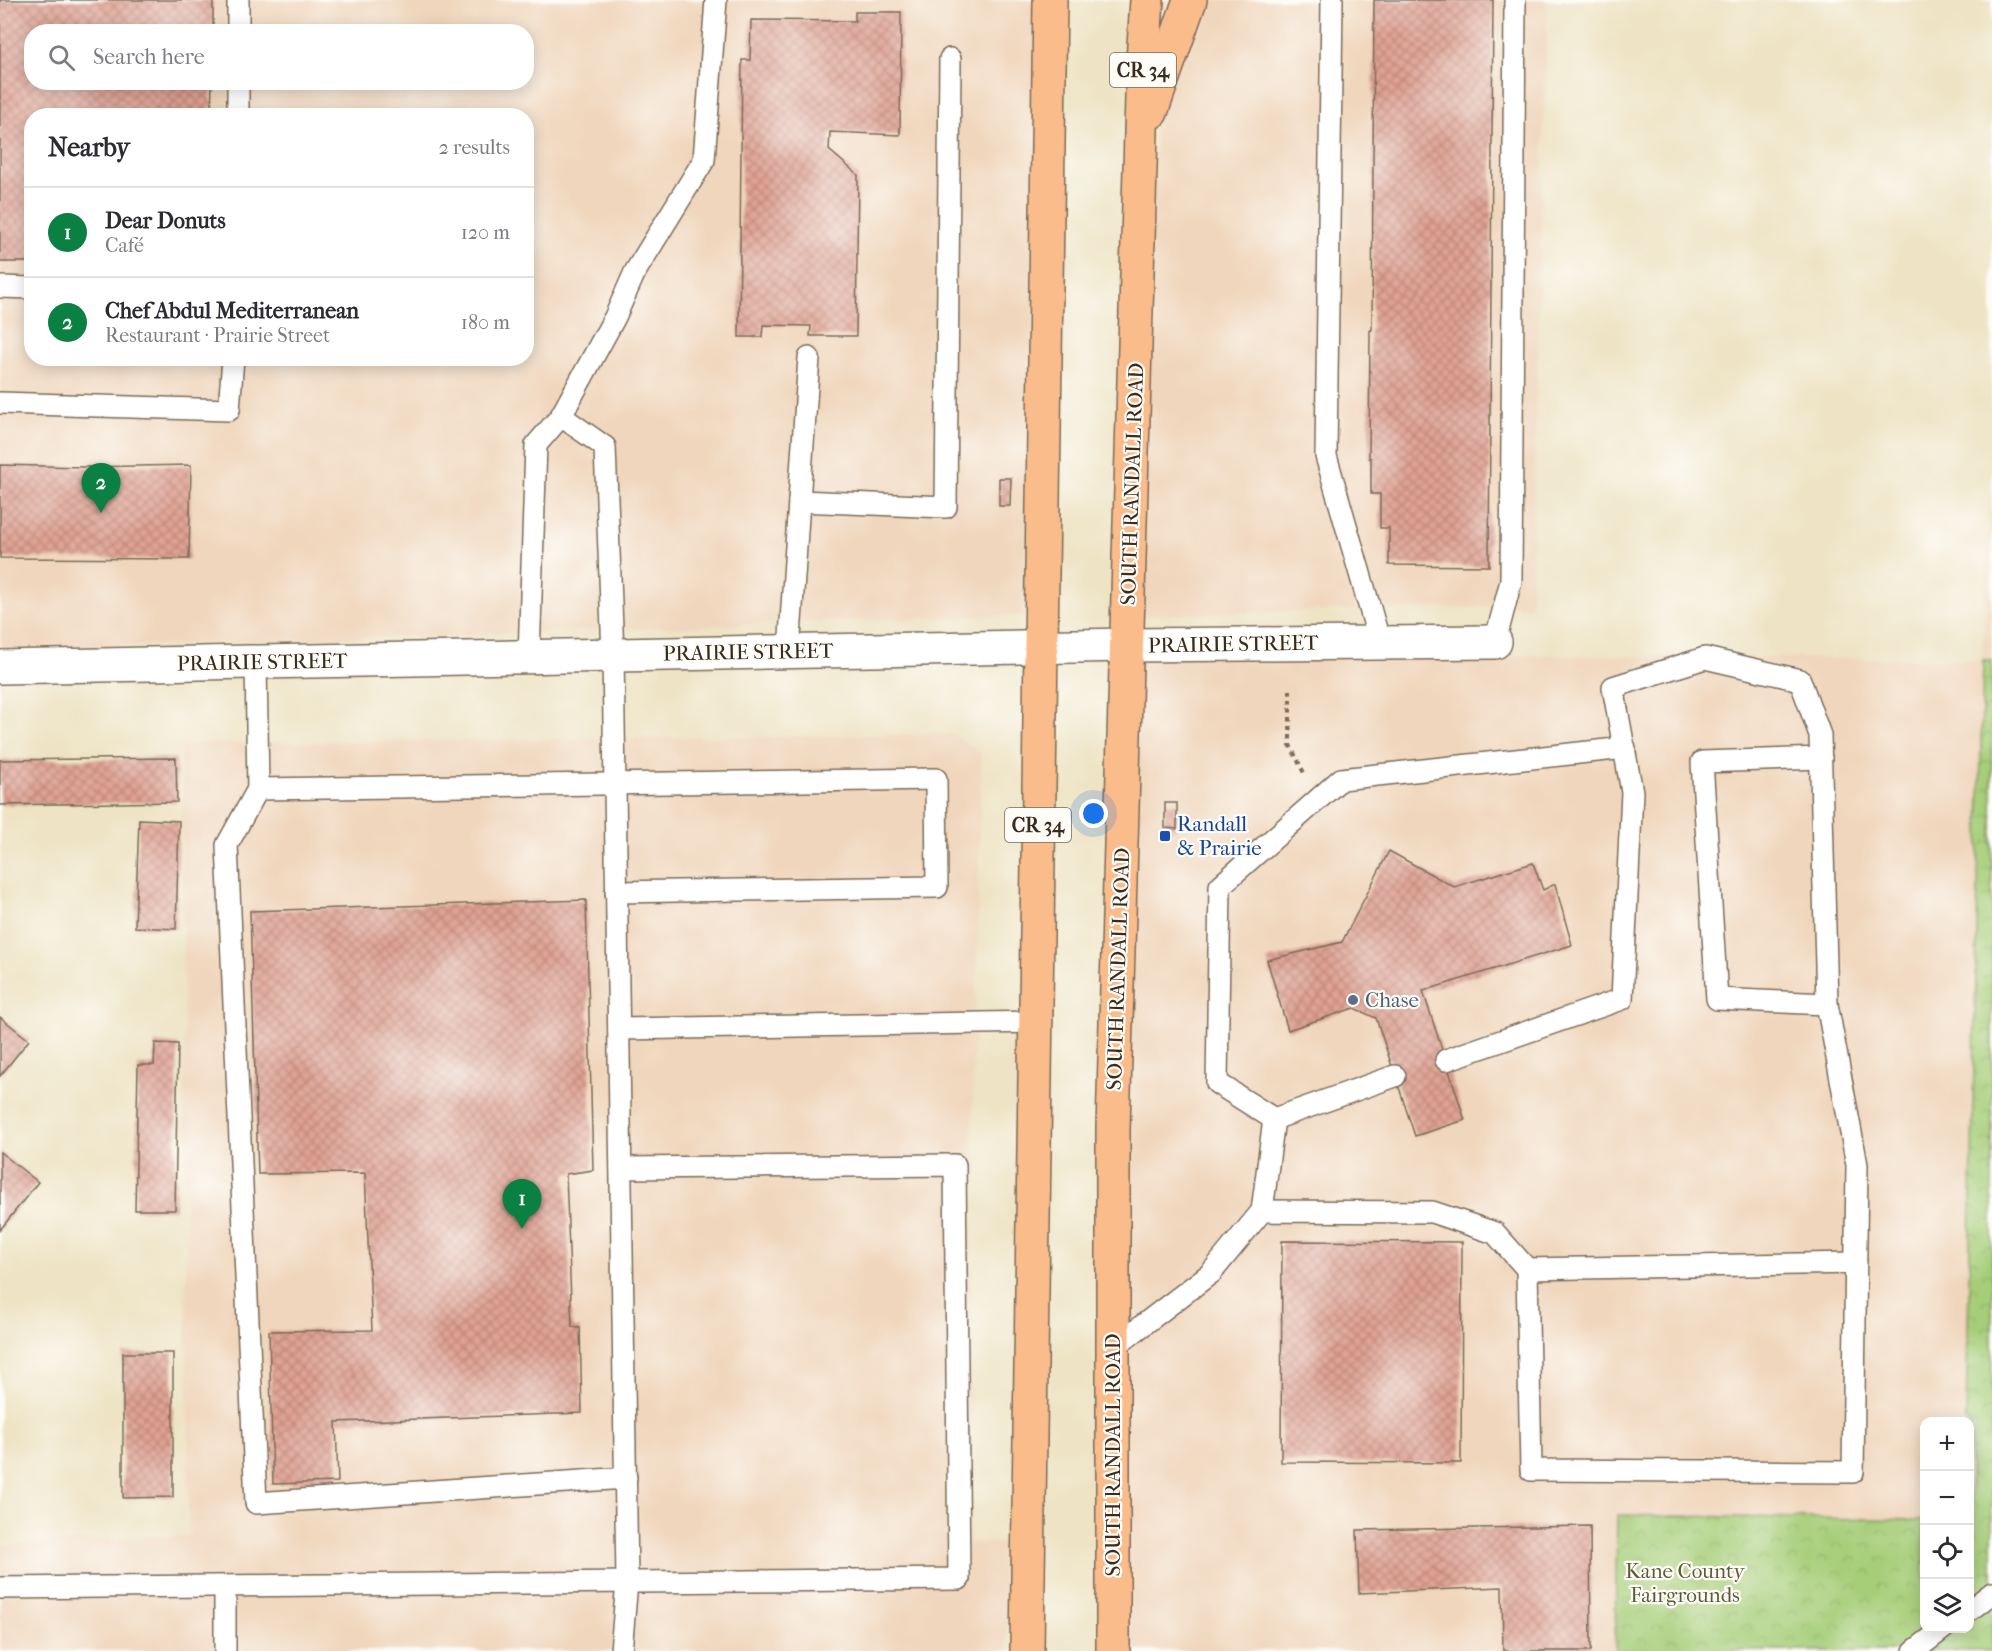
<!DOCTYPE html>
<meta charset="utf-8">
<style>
body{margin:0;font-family:"IM FELL French Canon",serif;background:#f7f7f7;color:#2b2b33}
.controls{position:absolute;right:18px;bottom:18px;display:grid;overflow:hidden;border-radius:12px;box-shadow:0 3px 15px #0003}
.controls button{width:54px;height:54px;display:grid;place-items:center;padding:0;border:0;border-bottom:2px solid #e1e1e2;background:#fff;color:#2b2b33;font:30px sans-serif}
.you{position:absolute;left:1094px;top:814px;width:21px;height:21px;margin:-15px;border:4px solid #fff;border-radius:50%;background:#1a73e8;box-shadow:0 0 0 9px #1a73e833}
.badge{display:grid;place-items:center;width:39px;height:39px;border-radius:50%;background:#0b8043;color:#fff;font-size:20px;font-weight:700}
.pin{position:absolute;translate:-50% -50px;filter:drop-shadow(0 2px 3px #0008)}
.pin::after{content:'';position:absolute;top:32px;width:21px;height:18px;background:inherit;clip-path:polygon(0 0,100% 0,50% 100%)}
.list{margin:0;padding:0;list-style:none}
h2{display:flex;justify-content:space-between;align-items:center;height:78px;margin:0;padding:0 24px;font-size:26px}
h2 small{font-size:20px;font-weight:400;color:#7c7c81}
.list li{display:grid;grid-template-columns:39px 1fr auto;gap:18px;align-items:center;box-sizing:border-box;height:90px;padding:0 24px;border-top:2px solid #e1e1e2}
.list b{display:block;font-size:22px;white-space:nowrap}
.list p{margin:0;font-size:20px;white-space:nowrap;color:#7c7c81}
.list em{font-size:20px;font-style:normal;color:#7c7c81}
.icon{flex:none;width:33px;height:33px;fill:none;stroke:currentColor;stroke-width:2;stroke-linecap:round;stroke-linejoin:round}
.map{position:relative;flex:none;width:1992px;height:1651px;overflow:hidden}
.search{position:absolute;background:#fff;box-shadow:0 3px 15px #0003;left:24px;top:24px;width:510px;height:66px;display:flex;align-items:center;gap:15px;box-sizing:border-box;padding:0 21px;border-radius:24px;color:#7c7c81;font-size:22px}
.panel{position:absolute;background:#fff;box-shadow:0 3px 15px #0003;left:24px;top:108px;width:510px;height:258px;border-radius:24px}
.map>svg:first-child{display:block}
.built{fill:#f0d6bc;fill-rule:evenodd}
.park{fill:url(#park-crowns);stroke:#707c4b;stroke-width:1.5}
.building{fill:url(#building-cross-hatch)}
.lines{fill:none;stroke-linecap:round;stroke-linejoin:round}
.service-casing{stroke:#7a6b58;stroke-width:24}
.minor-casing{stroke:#7a6b58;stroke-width:36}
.tertiary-casing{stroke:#7a6b58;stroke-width:36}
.primary-casing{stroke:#7a6b58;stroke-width:36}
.path{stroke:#7a6b58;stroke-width:4;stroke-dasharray:4.5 4.5;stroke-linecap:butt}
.service{stroke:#fff;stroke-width:21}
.minor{stroke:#fff;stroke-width:33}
.tertiary{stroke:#fff;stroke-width:33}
.primary{stroke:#fabc8b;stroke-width:33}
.transit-dot{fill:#1a4fb4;stroke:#fdfcf7;stroke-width:2}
.service-dot{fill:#5c6f8a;stroke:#fdfcf7;stroke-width:2}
.labels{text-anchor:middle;stroke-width:4.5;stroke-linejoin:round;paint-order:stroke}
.shield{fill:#fdfcf7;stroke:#75695f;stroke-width:1.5}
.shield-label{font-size:20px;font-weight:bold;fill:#3b2a1e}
.street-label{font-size:21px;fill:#3b2a1e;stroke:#fdfcf7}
.transit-label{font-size:21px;fill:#164399;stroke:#fdfcf7;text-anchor:start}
.service-label{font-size:21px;fill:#4e5e75;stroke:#fdfcf7;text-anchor:start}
.park-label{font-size:21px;fill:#5b5b39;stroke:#fdfcf7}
</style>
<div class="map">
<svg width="1992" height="1651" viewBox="0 0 1992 1651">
<defs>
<pattern id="park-crowns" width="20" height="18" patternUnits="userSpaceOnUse" patternTransform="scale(1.5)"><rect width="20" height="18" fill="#a6ce78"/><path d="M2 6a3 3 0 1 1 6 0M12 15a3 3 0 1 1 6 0" fill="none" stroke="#90b167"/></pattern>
<pattern id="building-cross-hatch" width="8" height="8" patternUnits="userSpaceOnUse" patternTransform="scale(1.5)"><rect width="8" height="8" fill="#e0a394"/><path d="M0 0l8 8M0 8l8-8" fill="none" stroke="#b78578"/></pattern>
</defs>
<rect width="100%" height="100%" fill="#fdfcf7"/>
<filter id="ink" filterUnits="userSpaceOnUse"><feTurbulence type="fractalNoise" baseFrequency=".0167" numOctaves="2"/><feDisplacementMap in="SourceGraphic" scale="12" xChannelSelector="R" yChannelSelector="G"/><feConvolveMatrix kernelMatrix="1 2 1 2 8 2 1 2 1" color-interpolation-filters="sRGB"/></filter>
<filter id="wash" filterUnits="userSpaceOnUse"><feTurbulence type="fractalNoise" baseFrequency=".008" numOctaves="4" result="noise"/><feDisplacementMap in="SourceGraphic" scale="24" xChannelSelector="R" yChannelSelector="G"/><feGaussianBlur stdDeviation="1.35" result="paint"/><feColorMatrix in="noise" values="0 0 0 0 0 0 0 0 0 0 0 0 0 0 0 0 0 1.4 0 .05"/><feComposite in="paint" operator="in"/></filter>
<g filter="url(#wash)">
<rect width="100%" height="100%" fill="#eee3c4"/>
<g class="built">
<path d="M0 0H1044L1023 615 0 650ZM32 32H526V82H32ZM32 116H526V358H32Z"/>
<path d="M1162 0H1547L1531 606 1134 615Z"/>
<path d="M1992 468V660H1983L1966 1421 1924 1422V1520L1617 1515 1615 1651H1118L1134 651 1982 660Z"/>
<path d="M952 734 981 753 977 973 973 1074 970 1542 1008 1543 1007 1651H0V1545L189 1536 181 744Z"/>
</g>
<path class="park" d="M1983 660H1992V1651H1615L1617 1515 1924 1520V1628H1970V1422L1966 1421Z"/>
<g id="blocks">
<g class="building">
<path d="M0 0H213V32H32V82H212L211 116H32V262H0Z"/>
<path d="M1374 0H1493L1489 566 1389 565V528H1380V494H1371V458H1369L1370 330H1372Z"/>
<path d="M855 12H901L900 135 830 132 829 150 858 175 856 336H810L811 326 763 325 762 337H739L742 60H750L751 20 855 21Z"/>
<path d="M0 465 83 467 191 465 189 559 0 558Z"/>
<path d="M999 478H1011L1010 506H999Z"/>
<path d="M176 758 177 802 0 805V760Z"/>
<path d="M1165 803H1177V829L1165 828Z"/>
<path d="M139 819 179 821 176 929 135 927Z"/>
<path d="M1389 851 1454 887 1533 863 1543 890 1555 884 1572 945 1423 991 1465 1120 1415 1136 1376 1018 1354 1008 1288 1030 1267 960 1342 942Z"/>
<path d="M586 900 593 1170 566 1174 572 1327 580 1328 582 1413 336 1422 338 1482 273 1484 269 1331 372 1330 365 1173 258 1174 250 911Z"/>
<path d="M0 1017 29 1040 0 1076Z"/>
<path d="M155 1043 178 1044 175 1210H135L138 1065H154Z"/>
<path d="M0 1152 38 1182 0 1230Z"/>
<path d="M1282 1241 1462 1242 1461 1463 1281 1462Z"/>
<path d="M123 1353H173V1497L123 1498Z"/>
<path d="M1590 1526 1591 1651H1503L1502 1587 1359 1593 1357 1530Z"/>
</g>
</g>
</g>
<g filter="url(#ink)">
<use href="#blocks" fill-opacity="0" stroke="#7a6b58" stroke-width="1.5"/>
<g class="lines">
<g class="service-casing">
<g id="service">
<path d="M1332 0 1326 456 1380 643"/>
<path d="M238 32V0"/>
<path d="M238 82V116"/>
<path d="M0 287 32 288"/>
<path d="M0 403 229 410 233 358"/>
<path d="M561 416 615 317 635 272 704 160 716 0"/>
<path d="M799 501 809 358"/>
<path d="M1495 642 1511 581 1515 0"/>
<path d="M789 652 799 501 946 507 950 59"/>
<path d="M529 657 536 445 561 416 605 447 613 655 627 1582 621 1651"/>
<path d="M256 662 258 789 936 779 937 887 616 892"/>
<path d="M1821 758 1702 762 1717 999 1827 1004"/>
<path d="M258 789 227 845 256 1503 626 1478"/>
<path d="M619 1029 1035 1022"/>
<path d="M1274 1119 1217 1083 1220 886 1341 779 1625 748"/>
<path d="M1274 1119 1395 1076"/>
<path d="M1262 1211 1274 1119"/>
<path d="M1527 1269 1856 1263"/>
<path d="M1113 1348 1211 1273 1262 1211 1432 1212 1495 1233 1527 1269 1531 1470 1853 1472 1857 1165 1827 1004 1820 735 1800 680 1705 658 1613 687 1632 792 1622 999 1446 1060"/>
<path d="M225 1586V1651"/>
<path d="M0 1588 959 1579 955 1165 621 1168"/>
<path d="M1970 1610 1992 1593"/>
<path d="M1914 1651 1944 1628"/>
</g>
</g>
<g class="minor-casing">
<path id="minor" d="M1127 645 1495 642"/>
</g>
<g class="tertiary-casing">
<path id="tertiary" d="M0 667 1127 645"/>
</g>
<g class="primary-casing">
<g id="primary">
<path d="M1151 112 1190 0"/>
<path d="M1027 1651 1050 0"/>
<path d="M1113 1651V1129L1143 61 1147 0"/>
</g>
</g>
<path class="path" d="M1290 690V745L1304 773"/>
<use href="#service" class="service"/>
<use href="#minor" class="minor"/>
<use href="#tertiary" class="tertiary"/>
<use href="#primary" class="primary"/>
</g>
</g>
<rect class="transit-dot" x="1159" y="830" width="12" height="12" rx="3"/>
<circle class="service-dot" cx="1353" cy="1000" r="6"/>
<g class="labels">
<g class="shield">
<rect x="1110" y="53" width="66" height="34" rx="4.5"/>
<rect x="1005" y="808" width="66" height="34" rx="4.5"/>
</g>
<g class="shield-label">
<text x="1143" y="77">CR 34</text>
<text x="1038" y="832">CR 34</text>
</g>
<g class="street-label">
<text transform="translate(1132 484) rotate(-88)" y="7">SOUTH RANDALL ROAD</text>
<text transform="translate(1233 644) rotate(-1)" y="7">PRAIRIE STREET</text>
<text transform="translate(748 652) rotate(-1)" y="7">PRAIRIE STREET</text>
<text transform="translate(262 662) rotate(-1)" y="7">PRAIRIE STREET</text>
<text transform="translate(1118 969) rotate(-88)" y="7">SOUTH RANDALL ROAD</text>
<text transform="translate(1113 1455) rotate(-90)" y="7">SOUTH RANDALL ROAD</text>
</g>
<g class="transit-label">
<text x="1177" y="831">Randall<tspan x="1177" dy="24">&amp; Prairie</tspan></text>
</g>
<g class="service-label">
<text x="1365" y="1007">Chase</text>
</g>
<g class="park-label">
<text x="1685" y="1578">Kane County<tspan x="1685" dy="24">Fairgrounds</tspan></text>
</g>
</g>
</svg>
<div class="controls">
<button>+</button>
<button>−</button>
<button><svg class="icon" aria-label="locate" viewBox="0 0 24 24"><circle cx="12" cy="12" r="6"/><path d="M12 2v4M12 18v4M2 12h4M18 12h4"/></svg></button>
<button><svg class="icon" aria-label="layers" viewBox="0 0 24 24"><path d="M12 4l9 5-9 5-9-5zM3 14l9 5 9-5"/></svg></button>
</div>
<div class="you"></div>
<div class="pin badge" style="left:522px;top:1229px">1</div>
<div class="pin badge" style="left:101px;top:513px">2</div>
<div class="search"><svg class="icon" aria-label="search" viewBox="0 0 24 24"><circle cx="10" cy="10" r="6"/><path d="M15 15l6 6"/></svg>Search here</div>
<section class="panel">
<h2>Nearby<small>2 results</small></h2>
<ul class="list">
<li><span class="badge">1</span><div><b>Dear Donuts</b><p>Café</p></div><em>120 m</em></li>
<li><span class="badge">2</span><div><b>Chef Abdul Mediterranean</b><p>Restaurant · Prairie Street</p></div><em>180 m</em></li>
</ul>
</section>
</div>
